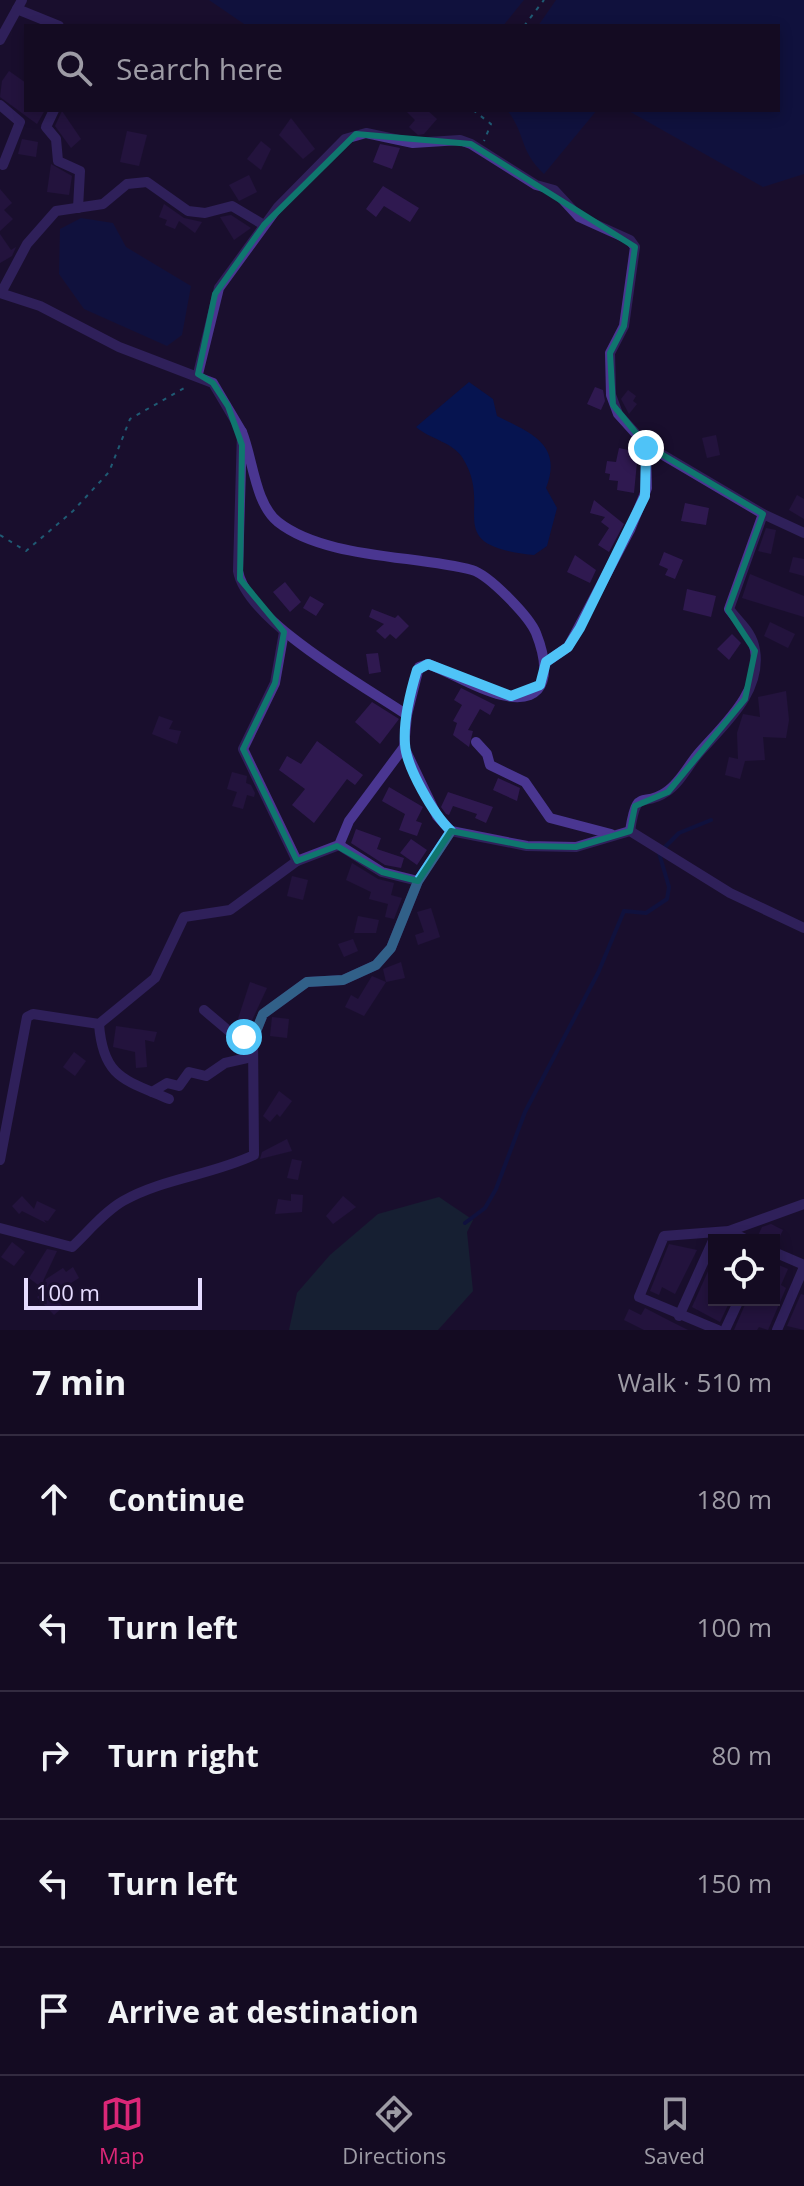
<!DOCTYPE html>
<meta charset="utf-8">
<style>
body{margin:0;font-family:"Open Sans",sans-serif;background:#21192f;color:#f1f3f6}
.controls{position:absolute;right:24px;bottom:24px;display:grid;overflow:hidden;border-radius:0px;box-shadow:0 4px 12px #0003}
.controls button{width:72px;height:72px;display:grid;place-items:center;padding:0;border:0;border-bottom:2px solid #332b40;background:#140b22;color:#f1f3f6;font:40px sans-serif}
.scale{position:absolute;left:24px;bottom:20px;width:178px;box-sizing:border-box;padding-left:8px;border:4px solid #e6dcff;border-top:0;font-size:22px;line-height:28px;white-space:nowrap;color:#e6dcff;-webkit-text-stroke:6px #1a0f2e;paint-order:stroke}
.stop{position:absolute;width:24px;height:24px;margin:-18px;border:6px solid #4fc3f7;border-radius:50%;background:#fff}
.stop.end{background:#4fc3f7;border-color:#fff;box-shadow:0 2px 8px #0008}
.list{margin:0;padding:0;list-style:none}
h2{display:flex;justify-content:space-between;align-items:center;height:104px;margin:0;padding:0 32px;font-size:34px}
h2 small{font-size:26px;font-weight:400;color:#9d9ba5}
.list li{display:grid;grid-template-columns:52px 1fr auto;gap:24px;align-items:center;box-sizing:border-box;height:128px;padding:0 32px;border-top:2px solid #332b40}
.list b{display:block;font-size:30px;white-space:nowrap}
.list em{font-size:26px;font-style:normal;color:#9d9ba5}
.icon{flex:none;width:44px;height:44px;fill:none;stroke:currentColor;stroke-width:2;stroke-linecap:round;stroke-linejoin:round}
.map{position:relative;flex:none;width:804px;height:1330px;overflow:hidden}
.search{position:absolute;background:#140b22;box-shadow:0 4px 12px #0003;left:24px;right:24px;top:24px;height:88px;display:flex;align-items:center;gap:20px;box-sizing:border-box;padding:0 28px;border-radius:0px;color:#9d9ba5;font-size:30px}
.sheet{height:744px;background:#140b22}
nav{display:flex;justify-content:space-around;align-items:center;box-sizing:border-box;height:112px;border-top:2px solid #332b40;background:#140b22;font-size:22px;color:#9d9ba5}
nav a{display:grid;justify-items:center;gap:4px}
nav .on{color:#db2777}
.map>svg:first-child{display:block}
.green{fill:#123338}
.water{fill:#061450}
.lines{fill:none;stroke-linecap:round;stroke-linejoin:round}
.stream{stroke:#061450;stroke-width:4}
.building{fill:#2f1950}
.path{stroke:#26b6c9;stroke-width:2;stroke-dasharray:4 6;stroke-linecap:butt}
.minor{stroke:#4a3691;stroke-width:10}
.route{stroke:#4fc3f7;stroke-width:10}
.marked{fill:none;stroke:#0f766e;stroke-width:6;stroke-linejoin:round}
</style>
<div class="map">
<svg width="804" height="1330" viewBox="0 0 804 1330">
<rect width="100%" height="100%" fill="#1a0f2e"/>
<path class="green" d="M439 1197 473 1220 467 1232 473 1291 438 1330H289L297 1293 330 1255 378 1214Z"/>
<g class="water">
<path d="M209 0H524L503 26H247Z"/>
<path d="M556 0H804V174L763 187 627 110H778V26H538Z"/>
<path d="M507 110H597L544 174C518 149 527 136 507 110Z"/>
<path d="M81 218 113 223 126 247 191 286 182 335 167 346 84 309 59 274 60 229Z"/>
<path d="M469 382 493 399 497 416C531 433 563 444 546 488L557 508 547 546 534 555C437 545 496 509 462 457 452 442 430 439 416 427Z"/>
</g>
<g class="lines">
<path class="stream" d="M465 1223 485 1208 496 1189 525 1112 598 973 624 911 646 913 667 899 669 887 659 853 679 833 711 820"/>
</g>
<g class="building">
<path d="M9 71 26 83V110H45L37 124 0 97 2 81Z"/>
<path d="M405 110H427L437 119 424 134 418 135 409 127 415 120Z"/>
<path d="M62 111 81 139 71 148 55 126Z"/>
<path d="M291 118 315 149 303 159 279 135Z"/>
<path d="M127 131 147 135 139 166 120 162Z"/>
<path d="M22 139 38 142 36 157 18 154Z"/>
<path d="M261 141 271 149 261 170 247 159Z"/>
<path d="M380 144 400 148 392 169 373 162Z"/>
<path d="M51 164 72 176 69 195 47 192Z"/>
<path d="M249 175 257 192 239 201 229 185Z"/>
<path d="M383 186 419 208 410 222 384 206 376 217 366 209Z"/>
<path d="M0 189 12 203 4 210 13 219 0 231Z"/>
<path d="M164 204 184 218 202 222 195 233 179 221 175 229 165 225 167 220 159 217Z"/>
<path d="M231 215 251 228 234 240 220 217Z"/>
<path d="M0 234 11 250 16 247 12 256 0 263Z"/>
<path d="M595 387 603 390 605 401 601 410 587 404Z"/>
<path d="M628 390 636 396 633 401 637 404 629 414 621 399Z"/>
<path d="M716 435 720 455 707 458 702 438Z"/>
<path d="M619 448 638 452 634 493 617 490 618 481 609 480 610 474 605 473 607 461 616 462Z"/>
<path d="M797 495 804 499V519L789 510Z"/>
<path d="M594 500 624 524 609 552 598 545 609 528 601 522 605 517 590 513Z"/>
<path d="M685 503 709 508 706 525 681 521Z"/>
<path d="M766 528 776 530 771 554 758 551Z"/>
<path d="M664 552 683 560 675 579 665 575 668 569 659 565Z"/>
<path d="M575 555 596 570 590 583 567 572Z"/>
<path d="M793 557 804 559V576L789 572Z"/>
<path d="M750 574 804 596V617L742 598Z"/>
<path d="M285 582 301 602 290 612 273 592Z"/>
<path d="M687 589 716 596 711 617 683 610Z"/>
<path d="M310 596 324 604 316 616 303 608Z"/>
<path d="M372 609 395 618 398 615 409 626 396 639 390 634 385 639 376 631 384 624 369 617Z"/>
<path d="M770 622 795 634 788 648 764 636Z"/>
<path d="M732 634 741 643 729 660 717 649Z"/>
<path d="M378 653 381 672 369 674 366 654Z"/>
<path d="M461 688 495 705 490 715 480 709 468 730 473 731 469 747 453 735 457 723 453 721 462 705 454 700Z"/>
<path d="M786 691 789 720 786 738 763 737 765 760 745 761 740 779 725 775 729 757 738 759 737 733 743 714 760 717 758 697Z"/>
<path d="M372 702 399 719 380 744 355 722Z"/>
<path d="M159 716 173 721 169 729 181 731 177 744 152 734Z"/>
<path d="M317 741 363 775 355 785 347 779 314 823 292 805 305 789 279 770 287 756 301 764Z"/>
<path d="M232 772 247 776 246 783 251 785 255 793 254 797 247 795 243 809 232 806 237 792 227 789Z"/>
<path d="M498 778 520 788 517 801 493 790Z"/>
<path d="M389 787 423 807 416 821 422 823 417 836 399 830 405 814 382 801Z"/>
<path d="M448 792 493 807 486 823 475 818 477 814 453 806 449 815 446 814 441 807Z"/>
<path d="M356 829 381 838 377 849 404 858 401 868 385 865 351 843Z"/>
<path d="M411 839 427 850 417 865 400 853Z"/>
<path d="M352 863 378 879 394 883 391 895 402 898 394 919 385 917 388 904 369 899 371 892 346 880Z"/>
<path d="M292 876 308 880 303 900 287 896Z"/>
<path d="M431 908 440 937 418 945 415 935 424 932 417 912Z"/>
<path d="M358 916 379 920 376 933H354Z"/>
<path d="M353 939 358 951 344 957 338 944Z"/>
<path d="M401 962 405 978 386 982 383 969Z"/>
<path d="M372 976 386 982 364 1016 345 1007 351 995 358 999Z"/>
<path d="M250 982 267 988 248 1029 236 1025Z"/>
<path d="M272 1017 289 1019 287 1038 270 1036Z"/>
<path d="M116 1026 157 1032 154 1042 145 1040 147 1067 136 1068 135 1052 113 1047Z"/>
<path d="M74 1052 86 1061 75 1076 63 1067Z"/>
<path d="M279 1091 292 1101 280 1117 277 1114 270 1122 263 1116Z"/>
<path d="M287 1139 292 1151 260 1159 262 1152Z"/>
<path d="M292 1159 302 1161 298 1180 287 1178Z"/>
<path d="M291 1194 303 1195 302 1212 275 1214 278 1199 291 1201Z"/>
<path d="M22 1196 34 1209 37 1201 56 1210 48 1221 44 1220 46 1223 22 1211 19 1214 12 1206Z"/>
<path d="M343 1196 356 1207 333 1224 326 1216Z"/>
<path d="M771 1224 783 1230 778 1240H756L762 1227Z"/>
<path d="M12 1242 25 1252 14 1266 1 1257Z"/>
<path d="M669 1244 697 1250 675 1294 662 1287 659 1295 650 1291Z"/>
<path d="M47 1249 57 1251 43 1281 63 1268 66 1272 73 1267 79 1278 52 1295 63 1307 54 1315 37 1297 46 1291 29 1278Z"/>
<path d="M714 1258V1300L728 1305 720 1322 692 1307Z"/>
<path d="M774 1263 788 1269 781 1285 786 1288 768 1330 759 1327 757 1330H734L747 1300H774Z"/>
<path d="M801 1294 804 1295V1330L787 1326Z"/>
<path d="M645 1308 670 1321 688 1330H644L624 1320 629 1309 641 1315Z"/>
</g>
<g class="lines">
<g class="path">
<path d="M524 26 544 0"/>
<path d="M473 110 491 124 484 141"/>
<path d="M0 535 26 551 73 511 109 472 130 419 186 387"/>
</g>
<g class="minor">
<path d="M17 9 59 26"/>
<path d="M0 40 22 0"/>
<path d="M0 105 20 122 3 165"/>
<path d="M54 110 46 127 56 139 58 161 80 171 78 208"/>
<path d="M0 293 40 306 119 347 213 383 242 432 238 571C247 621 364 686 407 715"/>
<path d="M1 293 27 244 56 211 103 204 127 184 147 182 188 211 205 213 232 206 264 225"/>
<path d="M198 374 219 288 278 207 345 139 366 133 413 143 460 140 471 144 536 185 554 190 579 217 630 240 635 247 624 326 610 353 611 395 618 414 646 445 763 514 804 533"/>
<path d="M284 632 275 683 243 749 297 861"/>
<path d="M546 662 568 647 630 530 647 488 646 445"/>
<path d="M476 742 487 754 490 765 525 782 550 818 611 834"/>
<path d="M404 747 437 816 451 831 527 846 576 847 630 831 730 893 804 928"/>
<path d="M630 831C637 785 642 809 666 792 679 784 688 766 698 754 723 725 762 693 755 650 752 631 739 623 729 609L763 514"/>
<path d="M339 845 382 872 418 881"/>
<path d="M204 1010 230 1032 253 1039 263 1014 307 982 343 980 376 965 391 948 418 881 451 831"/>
<path d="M99 1024C103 1078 125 1080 169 1099"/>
<path d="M152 1092 167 1083 179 1086 189 1072 206 1076 225 1063 247 1058 250 1049"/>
<path d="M0 1160 27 1017 33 1014 99 1024 155 978 184 917 230 910 297 861 339 845 349 821 404 747 407 715 419 667 428 664C452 673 476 689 501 695 552 707 549 666 536 633 529 616 489 575 472 570 416 555 325 559 278 522 255 504 253 459 242 432"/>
<path d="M0 1228 72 1247C88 1232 104 1212 123 1201 164 1178 212 1175 254 1155L253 1039"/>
<path d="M729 1231 747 1240"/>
<path d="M774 1252 804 1265"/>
<path d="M679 1316 716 1234"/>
<path d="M718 1330 639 1297 664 1236 729 1231 804 1204"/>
<path d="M725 1330 739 1300"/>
<path d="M777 1330 804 1267"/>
</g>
</g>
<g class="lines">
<path class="route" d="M244 1037 253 1039 263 1014 307 982 343 980 376 965 391 948 418 881 451 831C434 815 406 767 405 744 403 720 410 693 417 670L428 664 511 696 540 685 546 662 568 647 580 628 645 496 646 448"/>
</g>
<path d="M0 0H804V1330H0ZM356 134 471 144 635 247 624 326 610 353 613 405 646 445 763 514 728 610 755 651 745 699 668 792 635 806 630 831 576 847 527 846 451 831 418 881 382 872 337 846 297 861 243 749 275 683 284 632 240 579 242 445 228 406 213 383 198 374 215 294 264 225Z" fill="#1a0f2e" fill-opacity=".55" fill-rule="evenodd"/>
<path class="marked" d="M356 134 471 144 635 247 624 326 610 353 613 405 646 445 763 514 728 610 755 651 745 699 668 792 635 806 630 831 576 847 527 846 451 831 418 881 382 872 337 846 297 861 243 749 275 683 284 632 240 579 242 445 228 406 213 383 198 374 215 294 264 225Z"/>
</svg>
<div class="controls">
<button><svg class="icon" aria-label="locate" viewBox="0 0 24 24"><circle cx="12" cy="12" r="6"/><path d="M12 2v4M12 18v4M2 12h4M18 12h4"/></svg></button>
</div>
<div class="scale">100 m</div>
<div class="stop" style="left:244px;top:1037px"></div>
<div class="stop end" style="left:646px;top:448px"></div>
<div class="search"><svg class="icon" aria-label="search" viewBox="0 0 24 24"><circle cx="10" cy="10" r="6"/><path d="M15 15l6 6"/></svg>Search here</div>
</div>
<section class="sheet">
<h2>7 min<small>Walk · 510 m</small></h2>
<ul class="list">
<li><svg class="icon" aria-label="ahead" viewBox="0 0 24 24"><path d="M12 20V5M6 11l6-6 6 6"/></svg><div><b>Continue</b></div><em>180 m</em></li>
<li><svg class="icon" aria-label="left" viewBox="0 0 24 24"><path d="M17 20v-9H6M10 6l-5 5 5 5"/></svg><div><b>Turn left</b></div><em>100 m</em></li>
<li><svg class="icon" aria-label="right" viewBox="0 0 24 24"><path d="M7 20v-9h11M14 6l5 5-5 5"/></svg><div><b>Turn right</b></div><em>80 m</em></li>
<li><svg class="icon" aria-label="left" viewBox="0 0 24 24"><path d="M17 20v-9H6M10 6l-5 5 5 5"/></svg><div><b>Turn left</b></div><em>150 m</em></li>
<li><svg class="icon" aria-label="arrive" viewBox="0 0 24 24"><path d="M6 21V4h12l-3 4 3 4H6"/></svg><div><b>Arrive at destination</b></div></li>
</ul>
</section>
<nav>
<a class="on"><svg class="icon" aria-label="map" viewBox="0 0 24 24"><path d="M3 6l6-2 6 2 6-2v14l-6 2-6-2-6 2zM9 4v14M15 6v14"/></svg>Map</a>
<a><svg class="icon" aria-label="directions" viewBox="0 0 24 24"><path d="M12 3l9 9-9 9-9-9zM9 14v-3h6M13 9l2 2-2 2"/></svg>Directions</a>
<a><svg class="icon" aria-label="saved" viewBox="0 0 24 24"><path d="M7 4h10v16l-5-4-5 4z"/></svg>Saved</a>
</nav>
